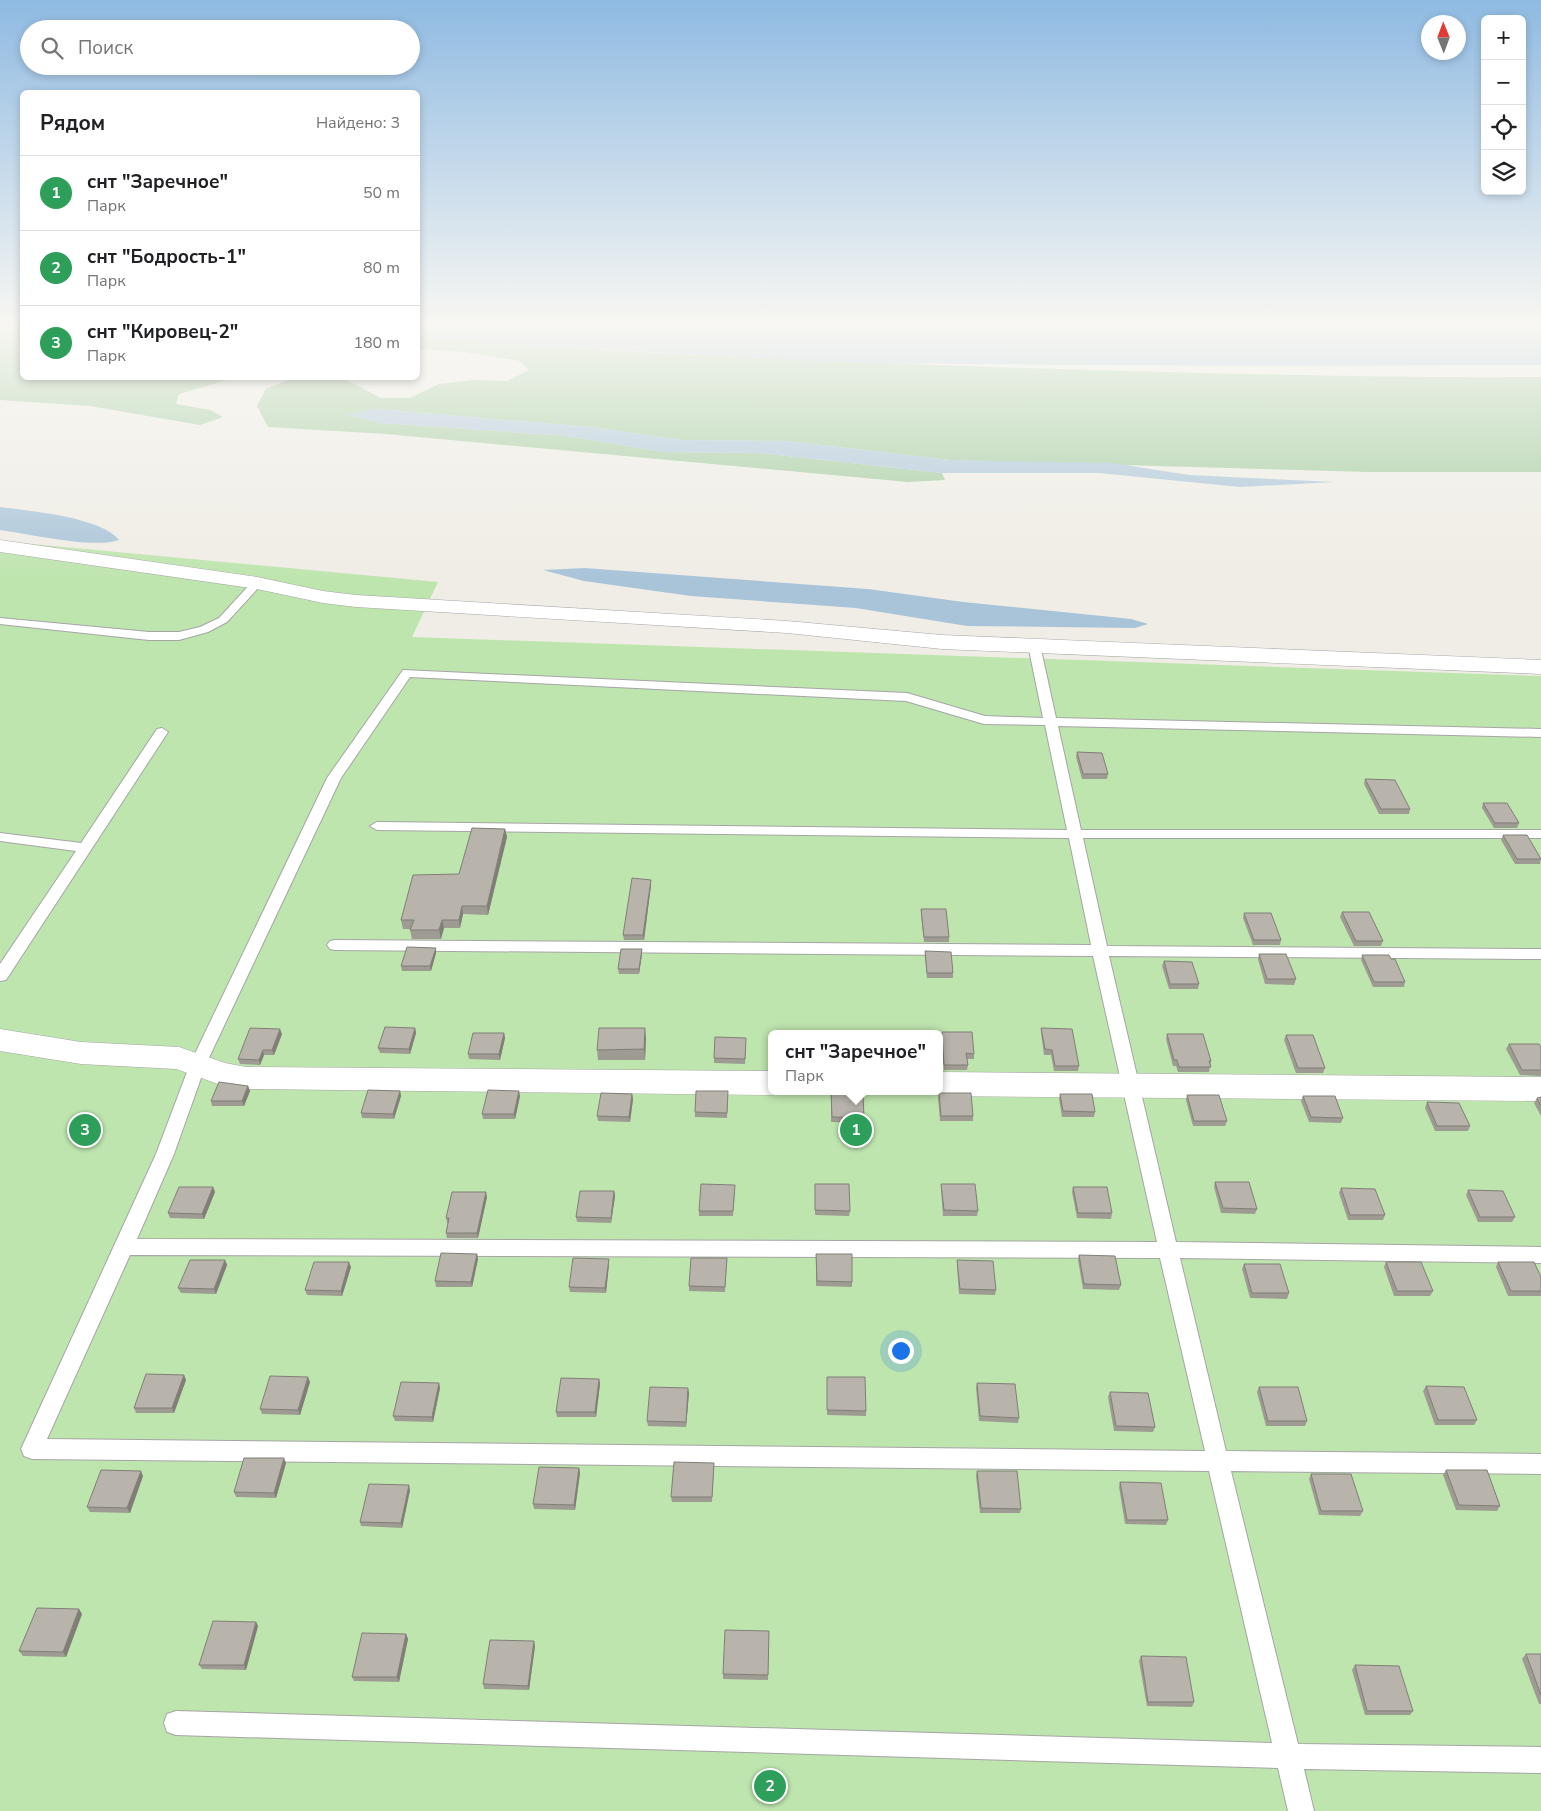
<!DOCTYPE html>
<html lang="ru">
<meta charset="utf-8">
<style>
body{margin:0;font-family:"Nunito Sans",sans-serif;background:#f6f6f6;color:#202124}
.controls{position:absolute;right:15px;top:15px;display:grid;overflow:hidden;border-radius:8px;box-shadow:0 2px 8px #0003}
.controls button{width:45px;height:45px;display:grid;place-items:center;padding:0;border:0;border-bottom:1px solid #e0e0e0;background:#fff;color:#202124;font:25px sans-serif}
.compass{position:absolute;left:1421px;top:15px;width:45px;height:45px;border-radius:50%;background:#fff;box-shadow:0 2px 8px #0003;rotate:359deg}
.you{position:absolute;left:900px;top:1350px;width:18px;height:18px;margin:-12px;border:4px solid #fff;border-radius:50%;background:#1a73e8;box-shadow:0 0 0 8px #1a73e833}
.badge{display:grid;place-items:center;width:32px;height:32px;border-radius:50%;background:#bf320e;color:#fff;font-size:16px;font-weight:700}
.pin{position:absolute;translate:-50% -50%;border:2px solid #fff;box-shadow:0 1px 5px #0006}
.popup{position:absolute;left:768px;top:1030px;width:175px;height:65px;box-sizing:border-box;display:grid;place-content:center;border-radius:8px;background:#fff;filter:drop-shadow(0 1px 4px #0005);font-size:16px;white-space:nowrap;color:#757577}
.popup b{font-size:19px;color:#202124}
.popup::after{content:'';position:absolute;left:50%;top:100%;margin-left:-10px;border:10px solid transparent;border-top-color:#fff}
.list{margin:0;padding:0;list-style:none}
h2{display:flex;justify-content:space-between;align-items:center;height:65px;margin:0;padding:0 20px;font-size:21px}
h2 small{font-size:16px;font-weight:400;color:#757577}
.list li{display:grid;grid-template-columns:32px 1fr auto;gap:15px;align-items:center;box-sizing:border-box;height:75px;padding:0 20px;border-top:1px solid #e0e0e0}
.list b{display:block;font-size:19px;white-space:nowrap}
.list p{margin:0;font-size:16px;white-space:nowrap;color:#757577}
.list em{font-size:16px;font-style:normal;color:#757577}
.icon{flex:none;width:28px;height:28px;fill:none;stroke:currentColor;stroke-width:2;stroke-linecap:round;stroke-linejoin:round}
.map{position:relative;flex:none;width:1541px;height:1811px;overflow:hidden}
.search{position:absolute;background:#fff;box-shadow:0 2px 8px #0003;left:20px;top:20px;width:400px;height:55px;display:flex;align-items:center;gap:12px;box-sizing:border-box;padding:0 18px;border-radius:28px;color:#757577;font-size:19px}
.panel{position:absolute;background:#fff;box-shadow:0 2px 8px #0003;left:20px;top:90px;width:400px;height:290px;border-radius:8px}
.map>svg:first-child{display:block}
.grass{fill:#bfe5af;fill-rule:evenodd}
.forest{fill:#a1cb9d}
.water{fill:#a9c4d9}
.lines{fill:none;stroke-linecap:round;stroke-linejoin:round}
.service-casing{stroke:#a5a5a5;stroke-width:2}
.minor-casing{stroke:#a5a5a5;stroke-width:1}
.service{fill:#fff;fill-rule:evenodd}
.minor{fill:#fff;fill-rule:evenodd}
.wall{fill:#9e9b93}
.shaded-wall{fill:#817e78}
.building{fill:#b8b4ab;stroke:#817e78}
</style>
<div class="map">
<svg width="1541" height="1811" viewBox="0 0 1541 1811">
<rect width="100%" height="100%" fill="#efede5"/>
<path class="grass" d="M0 541 438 582 412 637 1541 676V1811H0ZM772 1034H940V1091H772Z"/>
<g class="forest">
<path d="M0 324H22V378H234L179 394 176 404 210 410 223 417 200 425 90 406 0 400Z"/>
<path d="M418 337C618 353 820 361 1021 368 1195 373 1368 378 1541 377V472H1368L950 460 787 441 681 440 591 427 376 409 347 415 381 423 567 436 663 452 759 453 942 473 945 480 908 482 386 434 268 427 257 406 266 389 293 378H343L381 398H410L439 384 472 380 507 381 529 370 520 361 464 352 418 349Z"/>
</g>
<g class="water">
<path d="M418 324H1541V365L1246 366 856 363 504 344 418 337Z"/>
<path d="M376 409 591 427 681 440 787 441 950 460 1112 463 1189 475 1334 482 1240 487 1099 473H942L759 453 663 452 567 436 381 423 346 415Z"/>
<path d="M0 507C29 511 102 517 119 540 94 549 29 534 0 530Z"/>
<path d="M585 568 868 589 963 602 1131 619 1148 624 1135 628 967 626 856 608 691 596 584 581 543 570Z"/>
</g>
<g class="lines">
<g class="service-casing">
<g id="service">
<path d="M257 580 261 581V585L227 622 208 632 179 640H149L0 624V618L149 632H179L200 627 219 618 253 581Z"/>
<path d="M1034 641 1040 645 1056 718 1541 729V737L1058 726 1081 830H1541V838H1083L1107 946 1541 949V959L1109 956 1176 1242 1541 1247V1263L1180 1258 1226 1451 1541 1454V1474L1231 1471 1298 1744 1541 1747V1773L1304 1769 1314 1811H1288L1278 1768 176 1735 167 1732 164 1723 167 1714 176 1711 1272 1743 1209 1471 32 1459 24 1456 21 1449 156 1154 190 1064 327 778 403 670 907 693 985 716 1043 718 1028 645ZM410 677 906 701 984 724 1045 725 1067 830 377 822 370 826 377 830 1069 838 1091 945 335 940 330 941 327 945 330 949 335 950 1093 956 1157 1242 137 1239 174 1154 206 1064 341 778ZM130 1255 1160 1258 1205 1451 47 1439Z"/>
<path d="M162 728 168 732 6 980 0 981V964L76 851 0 841V833L81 843 157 729Z"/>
</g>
</g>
<g class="minor-casing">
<g id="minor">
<path d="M0 540 257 577 323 591 356 595 787 621 942 635 1541 660V674L942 649 787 633 356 607 323 603 257 589 0 552Z"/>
<path d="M0 1029 81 1042 179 1047 225 1063 246 1067 772 1071V1091H783L772 1095 246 1089 221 1085 176 1069 81 1064 0 1051Z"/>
<path d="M940 1072 1541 1077V1101L940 1096 928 1091H940Z"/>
</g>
</g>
<use href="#service" class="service"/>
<use href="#minor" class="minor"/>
</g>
<g class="wall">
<path d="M1077 752 1108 774 1107 779H1082L1076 757Z"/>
<path d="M1365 779 1410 809 1409 814H1379L1364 784Z"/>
<path d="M1483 803 1519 823 1517 828H1494L1482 808Z"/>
<path d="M505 829 507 837 488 915 463 914 460 928H444L441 939H412L410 930 411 929H403L401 920 459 874Z"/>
<path d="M1503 835 1541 858 1540 864H1515L1501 840Z"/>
<path d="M651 880V885L644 940H624L623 935Z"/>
<path d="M921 909 949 937V942H924L921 914Z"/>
<path d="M1342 912 1383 941 1381 946H1354L1340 917Z"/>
<path d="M1244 913 1281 940 1280 945H1253L1243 918Z"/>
<path d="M436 948V953L431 971H402L401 966Z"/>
<path d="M642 949V954L639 974H619L618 969Z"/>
<path d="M925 951 953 973V978H927L925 957Z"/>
<path d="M1259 954 1296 979 1294 985 1265 984 1258 959Z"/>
<path d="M1362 955 1405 982 1404 987H1373L1361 960Z"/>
<path d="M1164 961 1199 984 1198 989H1169L1162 966Z"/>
<path d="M415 1028 416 1033 410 1054 380 1053 378 1048Z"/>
<path d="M1041 1028 1079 1066 1078 1071H1054L1051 1055H1044L1041 1033Z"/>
<path d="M942 1032 974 1054V1059H967L968 1065 967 1070H944L941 1037Z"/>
<path d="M504 1033 505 1038 500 1060 469 1059 468 1054Z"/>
<path d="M282 1034 274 1055H264L260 1065 240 1064 238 1059Z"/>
<path d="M1167 1034 1211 1061 1209 1072H1178L1176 1066H1173L1166 1039Z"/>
<path d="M1286 1035 1325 1068 1323 1073H1296L1284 1040Z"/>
<path d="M646 1038 645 1060H598L597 1050Z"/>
<path d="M746 1043 745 1064 714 1063V1058Z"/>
<path d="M1509 1044 1541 1047V1076L1520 1075 1506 1049Z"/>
<path d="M248 1086 250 1091 244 1106H212L211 1101Z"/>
<path d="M400 1091 401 1096 394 1119 362 1118 361 1113Z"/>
<path d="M831 1091 860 1094 864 1118V1123L831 1122Z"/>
<path d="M939 1093 973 1116V1121H940L938 1098Z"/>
<path d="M632 1094 633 1099 630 1122 598 1121 597 1116Z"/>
<path d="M1060 1094 1095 1112 1094 1117H1062L1059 1099Z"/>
<path d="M1187 1095 1227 1121 1225 1126H1193L1186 1100Z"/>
<path d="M520 1096 515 1119H483L482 1114Z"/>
<path d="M728 1096 727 1118 695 1117V1112Z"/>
<path d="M1303 1096 1343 1118 1341 1123 1309 1122 1301 1101Z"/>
<path d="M1541 1097V1116L1534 1103 1537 1098Z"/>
<path d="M1427 1102 1470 1126 1468 1131H1435L1425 1108Z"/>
<path d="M1215 1182 1257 1209 1255 1214 1221 1213 1214 1187Z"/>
<path d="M815 1184 850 1211 849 1216 815 1215Z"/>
<path d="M941 1184 978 1211 977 1216H943L941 1189Z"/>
<path d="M213 1187 215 1192 204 1219 170 1218 168 1213Z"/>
<path d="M1073 1187 1112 1213 1111 1219 1077 1218 1072 1192Z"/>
<path d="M1341 1188 1385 1215 1383 1220H1348L1339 1193Z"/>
<path d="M735 1190 733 1216H699V1211Z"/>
<path d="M1468 1190 1515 1217 1512 1222H1478L1466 1195Z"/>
<path d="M614 1191 615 1196 611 1223 577 1222 576 1217Z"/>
<path d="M487 1197 478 1238H447L446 1233 448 1223H447L446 1218Z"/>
<path d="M477 1254 478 1259 472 1287H436L435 1281Z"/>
<path d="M816 1254 852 1282V1287L816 1286Z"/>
<path d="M1079 1255 1121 1285 1119 1290 1083 1289 1078 1260Z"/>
<path d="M727 1258 725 1292 689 1291V1286Z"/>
<path d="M609 1259V1264L606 1293 570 1292 569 1287Z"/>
<path d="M225 1260 227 1265 216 1294 181 1293 178 1288Z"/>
<path d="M957 1260 996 1290 995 1295 959 1294 957 1266Z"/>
<path d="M1386 1262 1433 1291 1430 1296H1394L1384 1267Z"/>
<path d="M1498 1262 1541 1277V1296H1508L1496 1267Z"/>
<path d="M1244 1264 1289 1293 1287 1299 1250 1298 1242 1269Z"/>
<path d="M351 1267 342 1296 307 1295 305 1290Z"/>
<path d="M184 1375 186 1380 174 1413H136L134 1408Z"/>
<path d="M827 1377 866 1411V1416L827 1415Z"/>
<path d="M599 1379 600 1384 596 1417H557L556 1412Z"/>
<path d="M310 1382 300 1415 262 1414 260 1409Z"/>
<path d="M439 1383 440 1388 433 1422 395 1421 393 1416Z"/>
<path d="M977 1383 1019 1418 1018 1423 979 1421 976 1388Z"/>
<path d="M1426 1386 1477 1420 1474 1425H1435L1423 1391Z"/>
<path d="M1259 1387 1307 1421 1305 1426H1266L1257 1392Z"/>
<path d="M1110 1392 1155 1427 1153 1432 1114 1431 1108 1397Z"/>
<path d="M689 1393 686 1427 648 1426 647 1421Z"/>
<path d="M286 1463 276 1498 236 1497 234 1492Z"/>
<path d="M579 1468 580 1473 575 1510 534 1509 533 1504Z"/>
<path d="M714 1468 712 1502H672L671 1497Z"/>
<path d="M1446 1470 1500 1506 1497 1511 1456 1510 1443 1475Z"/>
<path d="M977 1471 1021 1509 1020 1513H980L976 1476Z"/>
<path d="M1311 1474 1363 1511 1360 1516 1319 1515 1309 1479Z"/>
<path d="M143 1476 130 1513 90 1512 87 1507Z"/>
<path d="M1120 1482 1168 1520 1166 1525 1125 1524 1119 1487Z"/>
<path d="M410 1490 402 1528 361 1526 360 1522Z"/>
<path d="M82 1614 66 1657 23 1656 19 1651Z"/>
<path d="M256 1622 258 1626 246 1670 202 1669 199 1665Z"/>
<path d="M769 1631 768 1680 723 1679V1674Z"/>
<path d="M406 1634 408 1639 399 1682 354 1681 352 1677Z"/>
<path d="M535 1646 529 1690 484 1689 483 1684Z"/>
<path d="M1526 1654H1541V1704H1539L1522 1659Z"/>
<path d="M1141 1656 1194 1702 1192 1707 1147 1706 1139 1661Z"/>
<path d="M1355 1665 1413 1711 1410 1715H1365L1352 1670Z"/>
</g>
<g class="shaded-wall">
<path d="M505 829 507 837 488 915 487 906Z"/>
<path d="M651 880V885L644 940 643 935Z"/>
<path d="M462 906 463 914 460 928 459 920Z"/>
<path d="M442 920 444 928 441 939 439 930Z"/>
<path d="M436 948V953L431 971 430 966Z"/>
<path d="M642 949V954L639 974V969Z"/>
<path d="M415 1028 416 1033 410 1054 409 1049Z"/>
<path d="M645 1028 646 1038 645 1060 644 1049Z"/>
<path d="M280 1029 282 1034 274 1055 272 1050Z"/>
<path d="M504 1033 505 1038 500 1060 499 1054Z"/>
<path d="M263 1050 264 1055 260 1065 259 1060Z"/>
<path d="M248 1086 250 1091 244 1106 242 1101Z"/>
<path d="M400 1091 401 1096 394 1119 393 1114Z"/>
<path d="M519 1091 520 1096 515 1119 514 1114Z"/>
<path d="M632 1094 633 1099 630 1122 629 1117Z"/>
<path d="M213 1187 215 1192 204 1219 202 1214Z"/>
<path d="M614 1191 615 1196 611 1223V1218Z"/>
<path d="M486 1192 487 1197 478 1238 477 1233Z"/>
<path d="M477 1254 478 1259 472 1287 471 1282Z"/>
<path d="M609 1259V1264L606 1293 605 1288Z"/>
<path d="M225 1260 227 1265 216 1294 214 1289Z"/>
<path d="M349 1262 351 1267 342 1296 341 1291Z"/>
<path d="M184 1375 186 1380 174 1413 172 1408Z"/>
<path d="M308 1377 310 1382 300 1415 298 1410Z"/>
<path d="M599 1379 600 1384 596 1417 595 1412Z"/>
<path d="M439 1383 440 1388 433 1422 432 1417Z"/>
<path d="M688 1388 689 1393 686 1427V1422Z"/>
<path d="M284 1458 286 1463 276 1498 274 1493Z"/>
<path d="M579 1468 580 1473 575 1510 574 1505Z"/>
<path d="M141 1471 143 1476 130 1513 127 1508Z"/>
<path d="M409 1485 410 1490 402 1528 401 1523Z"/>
<path d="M79 1609 82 1614 66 1657 63 1652Z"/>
<path d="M256 1622 258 1626 246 1670 244 1665Z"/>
<path d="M406 1634 408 1639 399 1682 397 1677Z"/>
<path d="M534 1641 535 1646 529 1690 528 1686Z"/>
</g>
<g class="building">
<path d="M1077 752 1102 753 1108 774H1083Z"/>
<path d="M1365 779 1395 780 1410 809H1381Z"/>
<path d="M1483 803H1507L1519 823H1495Z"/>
<path d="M472 828 505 829 487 906H462L459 920H442L439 930H410L414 920H401L413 875 459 874Z"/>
<path d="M1503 835H1527L1541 859H1517Z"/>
<path d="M632 878 651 880 643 935H623Z"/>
<path d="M921 909H946L949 937H924Z"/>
<path d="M1342 912H1369L1383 941H1356Z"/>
<path d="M1244 913H1271L1281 940H1254Z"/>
<path d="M407 947 436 948 430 966H401Z"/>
<path d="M621 949H642L639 969H618Z"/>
<path d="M925 951 951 952 953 973H927Z"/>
<path d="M1259 954H1286L1296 979H1267Z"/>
<path d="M1362 955H1389L1391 959H1395L1405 982H1374Z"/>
<path d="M1164 961 1192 962 1199 984H1170Z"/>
<path d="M385 1027 415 1028 409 1049 378 1048Z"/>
<path d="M250 1028 280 1029 272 1050H263L259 1060 238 1059Z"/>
<path d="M599 1028H645L644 1049 597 1050Z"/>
<path d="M1041 1028 1072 1029 1079 1066H1055L1052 1050 1045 1049Z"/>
<path d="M942 1032H972L974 1054 966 1053 968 1065H944Z"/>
<path d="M473 1033H504L499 1054H468Z"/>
<path d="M1167 1034H1203L1211 1061H1209L1211 1067H1179L1177 1060H1174Z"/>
<path d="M1286 1035H1313L1325 1068H1298Z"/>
<path d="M715 1037 746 1038 745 1059 714 1058Z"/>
<path d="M1509 1044H1539L1541 1047V1070H1522Z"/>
<path d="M219 1082 248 1086 242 1101H211Z"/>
<path d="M368 1090 400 1091 393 1114 361 1113Z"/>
<path d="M488 1090 519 1091 514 1114H482Z"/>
<path d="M696 1091H728L727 1113 695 1112Z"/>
<path d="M831 1091H860V1094H863L864 1118 832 1117Z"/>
<path d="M601 1093 632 1094 629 1117 597 1116Z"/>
<path d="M939 1093H971L973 1116H941Z"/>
<path d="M1060 1094H1092L1095 1112 1063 1111Z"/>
<path d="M1187 1095H1219L1227 1121H1194Z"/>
<path d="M1303 1096H1335L1343 1118 1311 1117Z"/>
<path d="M1541 1097V1106L1537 1098Z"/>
<path d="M1427 1102 1459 1103 1470 1126H1437Z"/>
<path d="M1215 1182H1249L1257 1209 1223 1208Z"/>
<path d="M701 1184 735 1185 733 1211H699Z"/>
<path d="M815 1184H849L850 1211 815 1210Z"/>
<path d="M941 1184H975L978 1211 944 1210Z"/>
<path d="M179 1187H213L202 1214 168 1213Z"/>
<path d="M1073 1187H1107L1112 1213H1078Z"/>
<path d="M1341 1188 1375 1189 1385 1215H1350Z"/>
<path d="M1468 1190 1503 1191 1515 1217H1480Z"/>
<path d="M580 1191H614L611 1218 576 1217Z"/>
<path d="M452 1192H486L477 1233H446L449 1218H446Z"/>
<path d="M441 1253 477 1254 471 1282 435 1281Z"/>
<path d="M816 1254H852V1282L817 1281Z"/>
<path d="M1079 1255 1115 1256 1121 1285 1084 1284Z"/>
<path d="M573 1258 609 1259 605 1288 569 1287Z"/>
<path d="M691 1258H727L725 1287 689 1286Z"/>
<path d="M190 1260H225L214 1289 178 1288Z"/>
<path d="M957 1260 993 1261 996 1290 960 1289Z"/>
<path d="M314 1262H349L341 1291 305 1290Z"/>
<path d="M1386 1262H1421L1433 1291H1397Z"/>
<path d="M1498 1262H1534L1541 1277V1291H1511Z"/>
<path d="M1244 1264H1280L1289 1293H1252Z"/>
<path d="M146 1374 184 1375 172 1408H134Z"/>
<path d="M270 1376 308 1377 298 1410 260 1409Z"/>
<path d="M827 1377H865L866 1411 827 1410Z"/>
<path d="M561 1378 599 1379 595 1412H556Z"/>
<path d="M401 1382 439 1383 432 1417 393 1416Z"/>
<path d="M977 1383 1015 1384 1019 1418 980 1416Z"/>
<path d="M1426 1386 1464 1387 1477 1420H1438Z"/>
<path d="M650 1387 688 1388 686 1422 647 1421Z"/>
<path d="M1259 1387H1298L1307 1421H1268Z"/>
<path d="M1110 1392 1148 1393 1155 1427 1116 1426Z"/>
<path d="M244 1458H284L274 1493 234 1492Z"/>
<path d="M674 1462 714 1463 712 1497H671Z"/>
<path d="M539 1467 579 1468 574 1505 533 1504Z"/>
<path d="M101 1470 141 1471 127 1508 87 1507Z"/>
<path d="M1446 1470H1487L1500 1506 1459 1505Z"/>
<path d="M977 1471H1017L1021 1509 981 1508Z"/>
<path d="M1311 1474H1351L1363 1511H1321Z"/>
<path d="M1120 1482 1161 1483 1168 1520H1127Z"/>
<path d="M369 1484 409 1485 401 1523 360 1522Z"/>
<path d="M37 1608 79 1609 63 1652 19 1651Z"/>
<path d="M213 1621 256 1622 244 1665H199Z"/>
<path d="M725 1630 769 1631 768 1675 723 1674Z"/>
<path d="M362 1633 406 1634 397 1677H352Z"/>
<path d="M490 1640 534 1641 528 1686 483 1684Z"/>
<path d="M1526 1654H1541V1695Z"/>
<path d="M1141 1656 1186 1657 1194 1702H1148Z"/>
<path d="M1355 1665 1399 1666 1413 1711H1367Z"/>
</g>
<linearGradient id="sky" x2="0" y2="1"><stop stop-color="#8fbae2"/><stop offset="0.56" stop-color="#f8f7f3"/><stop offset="1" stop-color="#f8f7f3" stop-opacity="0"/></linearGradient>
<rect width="1541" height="578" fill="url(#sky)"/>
</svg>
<div class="controls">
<button>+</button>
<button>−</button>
<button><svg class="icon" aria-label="locate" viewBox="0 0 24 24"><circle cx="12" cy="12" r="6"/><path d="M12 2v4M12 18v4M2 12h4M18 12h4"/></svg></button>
<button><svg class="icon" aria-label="layers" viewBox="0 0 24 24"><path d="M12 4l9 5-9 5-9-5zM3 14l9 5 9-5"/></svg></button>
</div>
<svg class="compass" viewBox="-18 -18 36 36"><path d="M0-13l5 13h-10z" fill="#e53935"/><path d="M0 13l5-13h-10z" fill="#757577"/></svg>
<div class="you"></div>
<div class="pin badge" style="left:856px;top:1130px;background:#2e9e5b">1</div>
<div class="popup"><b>снт &quot;Заречное&quot;</b>Парк</div>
<div class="pin badge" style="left:770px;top:1786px;background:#2e9e5b">2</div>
<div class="pin badge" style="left:85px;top:1130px;background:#2e9e5b">3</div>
<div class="search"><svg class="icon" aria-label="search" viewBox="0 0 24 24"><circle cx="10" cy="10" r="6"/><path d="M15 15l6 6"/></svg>Поиск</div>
<section class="panel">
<h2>Рядом<small>Найдено: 3</small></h2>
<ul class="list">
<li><span class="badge" style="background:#2e9e5b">1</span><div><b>снт &quot;Заречное&quot;</b><p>Парк</p></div><em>50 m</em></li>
<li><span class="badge" style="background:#2e9e5b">2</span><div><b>снт &quot;Бодрость-1&quot;</b><p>Парк</p></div><em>80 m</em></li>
<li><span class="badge" style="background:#2e9e5b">3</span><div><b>снт &quot;Кировец-2&quot;</b><p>Парк</p></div><em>180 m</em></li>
</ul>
</section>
</div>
